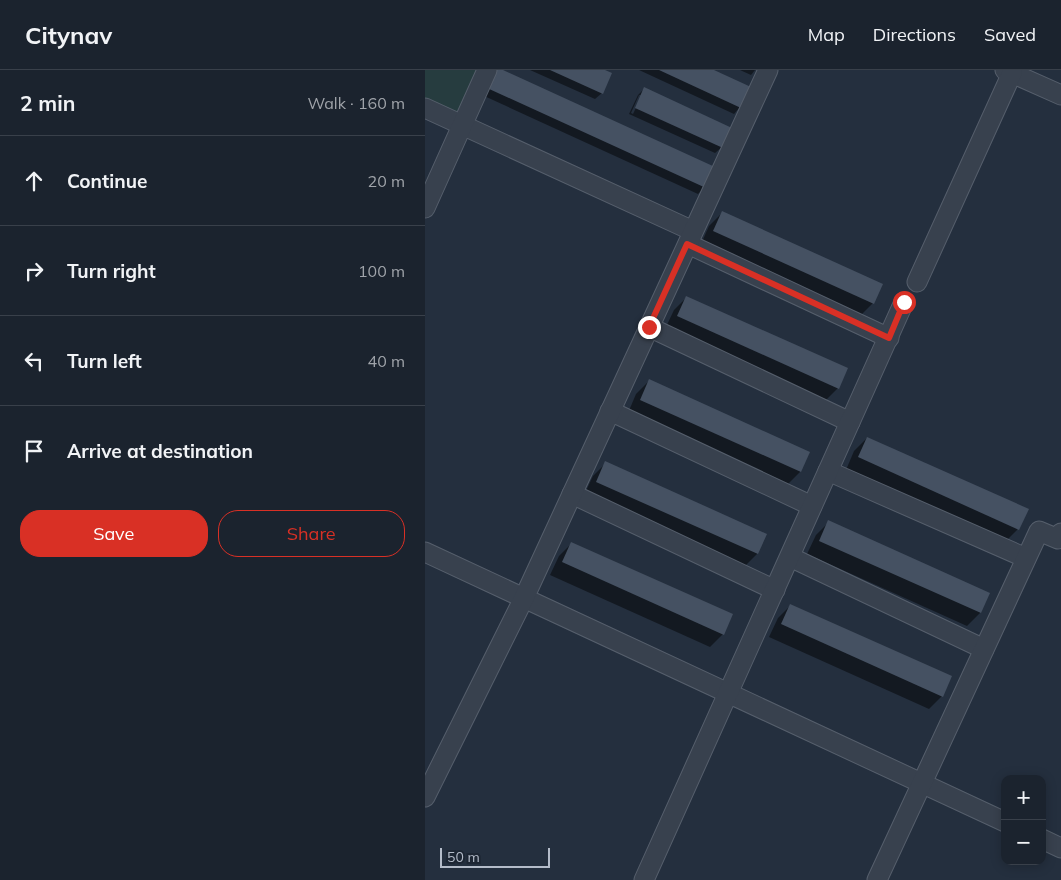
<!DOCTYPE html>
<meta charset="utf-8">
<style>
body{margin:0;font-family:Mulish,sans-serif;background:#242b36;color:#f1f3f6}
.controls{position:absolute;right:15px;bottom:15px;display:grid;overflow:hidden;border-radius:10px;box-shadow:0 2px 12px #0003}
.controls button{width:45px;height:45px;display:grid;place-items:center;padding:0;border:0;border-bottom:1px solid #39404a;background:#1b232e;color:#f1f3f6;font:25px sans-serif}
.scale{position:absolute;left:15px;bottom:12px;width:110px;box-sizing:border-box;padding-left:5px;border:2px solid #b4bcc9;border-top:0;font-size:14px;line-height:18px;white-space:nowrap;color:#b4bcc9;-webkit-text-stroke:4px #1d2633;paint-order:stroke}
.stop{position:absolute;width:15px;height:15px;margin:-11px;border:4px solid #d93025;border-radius:50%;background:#fff}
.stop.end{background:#d93025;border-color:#fff;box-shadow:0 1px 5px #0008}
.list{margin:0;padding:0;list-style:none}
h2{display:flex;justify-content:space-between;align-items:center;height:65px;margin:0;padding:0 20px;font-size:21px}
h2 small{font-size:16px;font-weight:400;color:#a0a4aa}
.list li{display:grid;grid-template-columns:32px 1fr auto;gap:15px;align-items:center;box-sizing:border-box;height:90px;padding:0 20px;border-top:1px solid #39404a}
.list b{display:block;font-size:19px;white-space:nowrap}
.list em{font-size:16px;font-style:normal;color:#a0a4aa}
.actions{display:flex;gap:10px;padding:15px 20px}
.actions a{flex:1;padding:11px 0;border:1px solid #d93025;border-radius:20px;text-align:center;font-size:18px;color:#d93025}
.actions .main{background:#d93025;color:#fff}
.icon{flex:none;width:28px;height:28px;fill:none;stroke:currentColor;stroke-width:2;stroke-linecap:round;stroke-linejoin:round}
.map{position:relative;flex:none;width:636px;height:810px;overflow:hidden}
header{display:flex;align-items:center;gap:30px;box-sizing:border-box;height:70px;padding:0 25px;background:#1b232e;border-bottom:1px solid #39404a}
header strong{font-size:24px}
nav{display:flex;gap:28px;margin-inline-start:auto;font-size:18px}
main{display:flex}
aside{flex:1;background:#1b232e}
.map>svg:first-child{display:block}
.green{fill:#263c3f}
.shadow{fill:#0007;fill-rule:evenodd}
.building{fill:#455162}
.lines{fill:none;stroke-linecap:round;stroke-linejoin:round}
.minor-casing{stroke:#565f6c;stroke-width:21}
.minor{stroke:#38414e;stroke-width:19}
.route{stroke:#d93025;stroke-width:6}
</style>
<header>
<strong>Citynav</strong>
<nav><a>Map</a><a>Directions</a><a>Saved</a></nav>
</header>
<main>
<aside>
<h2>2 min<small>Walk · 160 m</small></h2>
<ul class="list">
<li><svg class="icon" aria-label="ahead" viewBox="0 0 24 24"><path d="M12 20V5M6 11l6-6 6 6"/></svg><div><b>Continue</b></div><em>20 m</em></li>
<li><svg class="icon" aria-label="right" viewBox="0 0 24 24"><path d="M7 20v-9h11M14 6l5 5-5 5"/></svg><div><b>Turn right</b></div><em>100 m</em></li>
<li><svg class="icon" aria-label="left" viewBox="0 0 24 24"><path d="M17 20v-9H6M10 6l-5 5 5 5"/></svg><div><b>Turn left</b></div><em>40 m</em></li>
<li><svg class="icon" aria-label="arrive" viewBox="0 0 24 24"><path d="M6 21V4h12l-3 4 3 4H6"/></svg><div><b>Arrive at destination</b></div></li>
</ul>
<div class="actions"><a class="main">Save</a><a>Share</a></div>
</aside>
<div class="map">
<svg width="636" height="810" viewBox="0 0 636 810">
<rect width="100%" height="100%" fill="#242f3e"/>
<path class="green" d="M0 0H54L33 47 0 32Z"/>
<g class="shadow">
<path d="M75 0 280 117 273 124 57 25Z"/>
<path d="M105 0H177V23L170 29Z"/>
<path d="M214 0H286L315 37 309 44Z"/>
<path d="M315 0H330L326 5Z"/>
<path d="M219 19 297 77 290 83 204 44 213 25ZM214 25H217L208 44 206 43Z"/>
<path d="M297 143 448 233 435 246 276 174 284 156Z"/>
<path d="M262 227 413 318 400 331 240 259 249 240Z"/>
<path d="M224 311 384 383 375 402 362 415 203 343 211 324Z"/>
<path d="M442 368 593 459 580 472 421 400 429 381Z"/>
<path d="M181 393 340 465 332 484 319 497 159 425 168 406Z"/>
<path d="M404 452 563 524 555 543 542 556 382 484 391 465Z"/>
<path d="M147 473 298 564 285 577 125 505 134 486Z"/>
<path d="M366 535 517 626 504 639 344 567 353 548Z"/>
</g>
<g class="building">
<path d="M71 0H78L290 97 281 118 62 18Z"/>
<path d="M125 0H180L187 3 178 24Z"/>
<path d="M234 0H289L326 17 316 38Z"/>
<path d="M219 17 307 58 298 78 210 38Z"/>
<path d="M297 141 458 214 449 234 288 161Z"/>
<path d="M261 226 423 298 414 319 252 246Z"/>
<path d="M224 309 385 382 376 402 215 330Z"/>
<path d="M442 367 604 439 594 460 433 387Z"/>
<path d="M180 391 342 464 333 484 171 412Z"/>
<path d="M403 450 565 523 556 543 394 471Z"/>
<path d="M146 472 308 544 299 565 137 492Z"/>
<path d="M365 534 527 606 518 627 356 554Z"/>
</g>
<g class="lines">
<g class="minor-casing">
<g id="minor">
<path d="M580 0 636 25"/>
<path d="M0 38 268 161"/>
<path d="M0 138 62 0"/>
<path d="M263 174 464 268"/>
<path d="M492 212 587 3"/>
<path d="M224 257 425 352"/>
<path d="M185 341 387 436"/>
<path d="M403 401 601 488"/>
<path d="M147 424 350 520"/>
<path d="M0 482 580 752"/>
<path d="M365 487 559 579"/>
<path d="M0 727 99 528 343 0"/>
<path d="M617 769 636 778"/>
<path d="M219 810 479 232"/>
<path d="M452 810 614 461 633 469 636 463"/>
</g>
</g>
<use href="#minor" class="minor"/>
</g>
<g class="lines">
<path class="route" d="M224 257 262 174 464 268 479 232"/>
</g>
</svg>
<div class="controls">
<button>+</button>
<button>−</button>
</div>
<div class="scale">50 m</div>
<div class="stop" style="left:479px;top:232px"></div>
<div class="stop end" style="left:224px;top:257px"></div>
</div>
</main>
